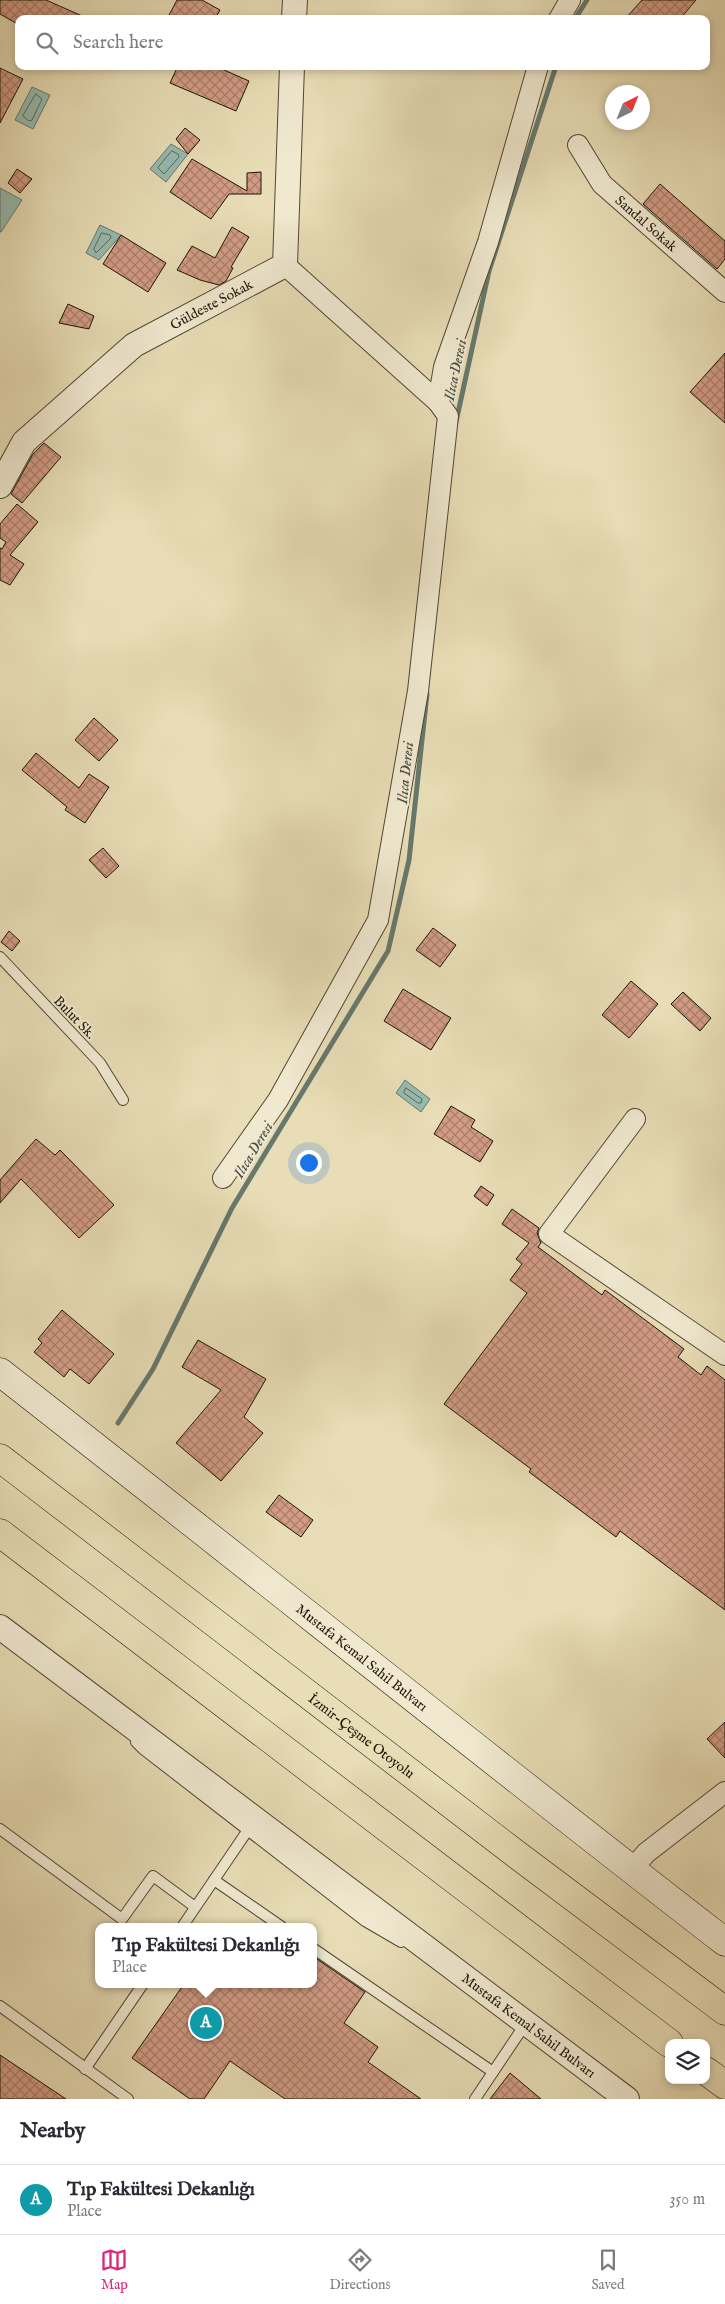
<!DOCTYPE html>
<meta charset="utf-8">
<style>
body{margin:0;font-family:"IM FELL English",serif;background:#f7f7f7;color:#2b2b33}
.controls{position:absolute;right:15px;bottom:15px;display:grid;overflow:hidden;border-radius:10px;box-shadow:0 2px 8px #0003}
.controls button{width:45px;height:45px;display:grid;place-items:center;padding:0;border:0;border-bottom:1px solid #e1e1e2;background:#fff;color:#2b2b33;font:25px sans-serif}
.compass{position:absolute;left:605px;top:85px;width:45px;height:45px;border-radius:50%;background:#fff;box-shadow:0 2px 8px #0003;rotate:43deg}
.you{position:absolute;left:308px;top:1162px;width:18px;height:18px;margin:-12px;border:4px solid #fff;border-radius:50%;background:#1a73e8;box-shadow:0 0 0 8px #1a73e833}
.badge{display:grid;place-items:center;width:32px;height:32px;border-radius:50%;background:#db2777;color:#fff;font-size:16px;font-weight:700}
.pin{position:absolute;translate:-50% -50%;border:2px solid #fff;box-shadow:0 1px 5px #0006}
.popup{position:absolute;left:95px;top:1923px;width:222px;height:65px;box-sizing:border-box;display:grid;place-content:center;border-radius:10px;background:#fff;filter:drop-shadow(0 1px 4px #0005);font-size:16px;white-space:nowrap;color:#7c7c81}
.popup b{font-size:19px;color:#2b2b33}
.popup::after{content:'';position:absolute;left:50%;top:100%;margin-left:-10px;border:10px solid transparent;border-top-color:#fff}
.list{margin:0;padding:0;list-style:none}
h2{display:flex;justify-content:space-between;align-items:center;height:65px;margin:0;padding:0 20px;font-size:21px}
h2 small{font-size:16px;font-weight:400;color:#7c7c81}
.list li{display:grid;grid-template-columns:32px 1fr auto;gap:15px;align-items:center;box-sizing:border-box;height:70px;padding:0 20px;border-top:1px solid #e1e1e2}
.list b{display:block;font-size:19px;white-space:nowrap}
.list p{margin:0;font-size:16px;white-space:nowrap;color:#7c7c81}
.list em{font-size:16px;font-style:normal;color:#7c7c81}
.icon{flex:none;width:28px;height:28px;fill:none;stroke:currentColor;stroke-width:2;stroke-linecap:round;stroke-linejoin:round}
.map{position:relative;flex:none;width:725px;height:2099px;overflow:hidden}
.search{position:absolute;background:#fff;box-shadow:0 2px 8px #0003;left:15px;right:15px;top:15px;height:55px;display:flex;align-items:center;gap:12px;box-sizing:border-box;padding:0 18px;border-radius:10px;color:#7c7c81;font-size:19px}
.sheet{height:135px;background:#fff}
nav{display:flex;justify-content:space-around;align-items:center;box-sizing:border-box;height:70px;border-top:1px solid #e1e1e2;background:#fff;font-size:14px;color:#7c7c81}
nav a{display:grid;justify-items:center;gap:2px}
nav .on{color:#db2777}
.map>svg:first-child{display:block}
.water{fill:#97bbb0;stroke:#66796d}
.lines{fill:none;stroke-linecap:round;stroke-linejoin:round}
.shore{stroke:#5a685c;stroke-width:1}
.stream{stroke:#66796d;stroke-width:5}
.building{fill:url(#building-cross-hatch);stroke:#1d1509}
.service-casing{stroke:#504734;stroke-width:12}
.minor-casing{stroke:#504734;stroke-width:22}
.tertiary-casing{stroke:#504734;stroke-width:26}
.secondary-casing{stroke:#1d1509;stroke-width:29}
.motorway-casing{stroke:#1d1509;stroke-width:29}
.service{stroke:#f0e9d0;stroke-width:10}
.minor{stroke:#f0e9d0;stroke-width:20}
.tertiary{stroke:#f0e9d0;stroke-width:24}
.secondary{stroke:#f0e9d0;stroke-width:28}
.motorway{stroke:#e8ddb6;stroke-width:28}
.labels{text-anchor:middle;stroke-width:4;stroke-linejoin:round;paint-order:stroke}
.street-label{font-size:14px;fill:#1d1509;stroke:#f0e9d0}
.water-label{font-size:15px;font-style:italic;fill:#484f43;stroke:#f0e9d0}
</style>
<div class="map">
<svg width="725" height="2099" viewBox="0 0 725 2099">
<defs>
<pattern id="building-cross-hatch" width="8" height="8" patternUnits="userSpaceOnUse" patternTransform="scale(1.25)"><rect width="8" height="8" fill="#d29c85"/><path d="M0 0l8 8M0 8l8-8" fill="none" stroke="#aa7e6b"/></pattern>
</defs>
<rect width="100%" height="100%" fill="#e8ddb6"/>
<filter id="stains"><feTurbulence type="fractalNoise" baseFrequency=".004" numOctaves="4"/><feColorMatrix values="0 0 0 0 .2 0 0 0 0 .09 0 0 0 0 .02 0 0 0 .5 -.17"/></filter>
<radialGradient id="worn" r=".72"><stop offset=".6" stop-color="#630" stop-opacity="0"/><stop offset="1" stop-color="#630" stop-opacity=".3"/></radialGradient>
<g class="water">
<path d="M32 87 50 95 33 129 15 120Z"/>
<path d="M171 144 188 154 166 182 150 169Z"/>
<path d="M0 188 22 200 1 232H0Z"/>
<path d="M100 225 121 235 99 260 86 253Z"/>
<path d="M405 1080 430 1099 421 1112 396 1093Z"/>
</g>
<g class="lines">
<g class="shore">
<path d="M36 94 42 99 32 120 29 121 23 116Z"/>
<path d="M172 151 178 154 179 157 164 174 158 168Z"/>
<path d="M102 233 110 235 111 238 96 253 94 249Z"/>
<path d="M406 1088 422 1099 421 1103H418L404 1093Z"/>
</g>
<g class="stream">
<path d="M575 19 587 0"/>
<path d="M456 422 489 271 556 66"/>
<path d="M118 1423 153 1369 232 1208 388 951 409 860 427 694"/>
</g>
</g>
<g class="building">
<path d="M0 0H46L89 19H19V25L0 14Z"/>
<path d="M177 0H202L220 10 215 19H167Z"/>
<path d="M642 0H696L680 19H625Z"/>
<path d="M178 66H215L249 81 236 111 170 83Z"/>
<path d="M0 68 23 79 0 123Z"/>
<path d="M185 128 200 140 188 154 176 139Z"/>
<path d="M192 159 247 191V173L261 172V194H229L211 219 170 192Z"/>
<path d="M17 169 32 179 20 193 8 183Z"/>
<path d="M660 184 725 241V259L717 269 643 204Z"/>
<path d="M232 227 249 237 231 267 233 268 226 281 219 285 200 280 177 270 192 246 215 258Z"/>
<path d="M121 235 166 263 148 292 103 264Z"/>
<path d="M68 304 94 316 89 329 59 323Z"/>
<path d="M725 353V423L690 392Z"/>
<path d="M44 443 61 457 22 503 11 494 33 454Z"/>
<path d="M17 504 38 522 10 555 24 564 10 585 0 580V548L2 549 6 542 0 538V524Z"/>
<path d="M94 718 118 740 99 761 75 740Z"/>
<path d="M36 753 79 788 89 774 109 787 85 823 65 810 67 807 22 770Z"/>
<path d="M103 848 119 866 106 878 89 860Z"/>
<path d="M433 928 456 945 440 967 416 950Z"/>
<path d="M9 931 20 941 12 951 1 942Z"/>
<path d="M631 981 658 1004 629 1038 602 1015Z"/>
<path d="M403 989 451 1018 431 1050 384 1021Z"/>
<path d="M683 992 711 1018 700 1031 671 1004Z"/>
<path d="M451 1106 475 1120 471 1127 493 1141 480 1162 434 1134Z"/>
<path d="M36 1139 55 1155 60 1150 114 1205 79 1238 21 1179 0 1203V1180Z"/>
<path d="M481 1186 494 1195 487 1206 474 1196Z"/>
<path d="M512 1209 539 1228 537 1233 541 1243 538 1247 602 1295 605 1290 684 1349 678 1357 701 1375 707 1366 725 1380V1610L620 1531 616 1537 529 1472 531 1469 444 1404 527 1293 510 1280 522 1264 516 1259 529 1243 502 1224Z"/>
<path d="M62 1310 114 1354 89 1384 70 1369 64 1377 34 1352 42 1343 38 1339Z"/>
<path d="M198 1340 266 1379 244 1417 263 1433 221 1481 176 1443 221 1390 182 1367Z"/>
<path d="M279 1495 313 1520 301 1537 266 1512Z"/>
<path d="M725 1722V1758L707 1739Z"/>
<path d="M314 1957 365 1992 344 2023 378 2047 368 2062 421 2099H285L230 2061 204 2099H190L132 2058 184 1984H314Z"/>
<path d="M0 2055 66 2099H0Z"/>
<path d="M510 2073 541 2099H490Z"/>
</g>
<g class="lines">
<g class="service-casing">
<g id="service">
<path d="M0 957 100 1063 123 1100"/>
<path d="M136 1742 143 1749 365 1921 401 1942"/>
<path d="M0 1829 122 1919 153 1876 195 1907"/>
<path d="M214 1880 282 1927"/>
<path d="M182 1927 252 1824"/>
<path d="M314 1949 493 2072"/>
<path d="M0 2006 128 2099"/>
<path d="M85 2069 143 1984"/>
<path d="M475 2099 526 2023"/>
</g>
</g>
<g class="minor-casing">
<g id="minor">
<path d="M559 19 570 0"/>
<path id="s1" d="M578 145 602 184 725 292"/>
<path d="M285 265 438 402"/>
<path d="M635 1119 549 1234 725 1355"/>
<path d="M223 1178 278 1100 378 920 418 691 448 416 438 402 444 367 488 242 538 66"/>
<path d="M631 1871 646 1853 725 1792"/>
</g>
</g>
<g class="tertiary-casing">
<g id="tertiary">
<path d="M294 19 295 0"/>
<path id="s2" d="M0 486 24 442 134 345 285 265 292 66"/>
<path id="s3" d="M0 1627 627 2099"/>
</g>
</g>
<g class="secondary-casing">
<g id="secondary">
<path id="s4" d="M0 1372C242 1561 482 1754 725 1942"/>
</g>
</g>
<g class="motorway-casing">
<g id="motorway">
<path id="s5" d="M0 1458 512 1851 725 2011"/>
<path d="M0 1533 669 2043"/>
<path d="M706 2071 725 2085"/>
</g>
</g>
<use href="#service" class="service"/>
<use href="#minor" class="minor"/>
<use href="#tertiary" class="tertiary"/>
<use href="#secondary" class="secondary"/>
<use href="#motorway" class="motorway"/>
</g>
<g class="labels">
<g class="street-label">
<text dy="5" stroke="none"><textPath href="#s1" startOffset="105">Sandal Sokak</textPath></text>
<text dy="5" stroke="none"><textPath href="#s2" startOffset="284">Güldeste Sokak</textPath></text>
<text transform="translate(75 1017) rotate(46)" y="5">Bulut Sk.</text>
<text dy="5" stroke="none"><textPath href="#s4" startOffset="461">Mustafa Kemal Sahil Bulvarı</textPath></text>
<text dy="5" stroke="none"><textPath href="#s5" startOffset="456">İzmir-Çeşme Otoyolu</textPath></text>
<text dy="5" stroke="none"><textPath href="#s3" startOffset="662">Mustafa Kemal Sahil Bulvarı</textPath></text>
</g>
<g class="water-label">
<text transform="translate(455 370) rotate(-78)" y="5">Ilıca Deresi</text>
<text transform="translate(405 773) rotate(-84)" y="5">Ilıca Deresi</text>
<text transform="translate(253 1150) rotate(-59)" y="5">Ilıca Deresi</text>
</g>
</g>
<rect width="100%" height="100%" filter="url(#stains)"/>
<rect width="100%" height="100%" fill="url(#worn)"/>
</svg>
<div class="controls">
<button><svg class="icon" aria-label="layers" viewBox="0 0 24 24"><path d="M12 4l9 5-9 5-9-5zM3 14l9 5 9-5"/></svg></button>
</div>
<svg class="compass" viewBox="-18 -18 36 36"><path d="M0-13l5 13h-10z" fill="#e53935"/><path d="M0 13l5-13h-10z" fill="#7c7c81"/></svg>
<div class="you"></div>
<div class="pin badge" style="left:206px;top:2023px;background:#0f9aa8">A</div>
<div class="popup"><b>Tıp Fakültesi Dekanlığı</b>Place</div>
<div class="search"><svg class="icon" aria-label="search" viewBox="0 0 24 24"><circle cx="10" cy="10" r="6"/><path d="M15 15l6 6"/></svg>Search here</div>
</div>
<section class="sheet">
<h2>Nearby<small></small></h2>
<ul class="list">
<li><span class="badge" style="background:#0f9aa8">A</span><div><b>Tıp Fakültesi Dekanlığı</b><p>Place</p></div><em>350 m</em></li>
</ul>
</section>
<nav>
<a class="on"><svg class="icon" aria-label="map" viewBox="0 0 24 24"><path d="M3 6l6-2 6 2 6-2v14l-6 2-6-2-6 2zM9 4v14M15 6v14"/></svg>Map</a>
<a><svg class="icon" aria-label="directions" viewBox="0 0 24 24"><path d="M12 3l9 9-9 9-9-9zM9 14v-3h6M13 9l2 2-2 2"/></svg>Directions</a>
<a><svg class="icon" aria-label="saved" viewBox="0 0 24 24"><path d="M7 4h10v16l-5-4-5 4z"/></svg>Saved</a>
</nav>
